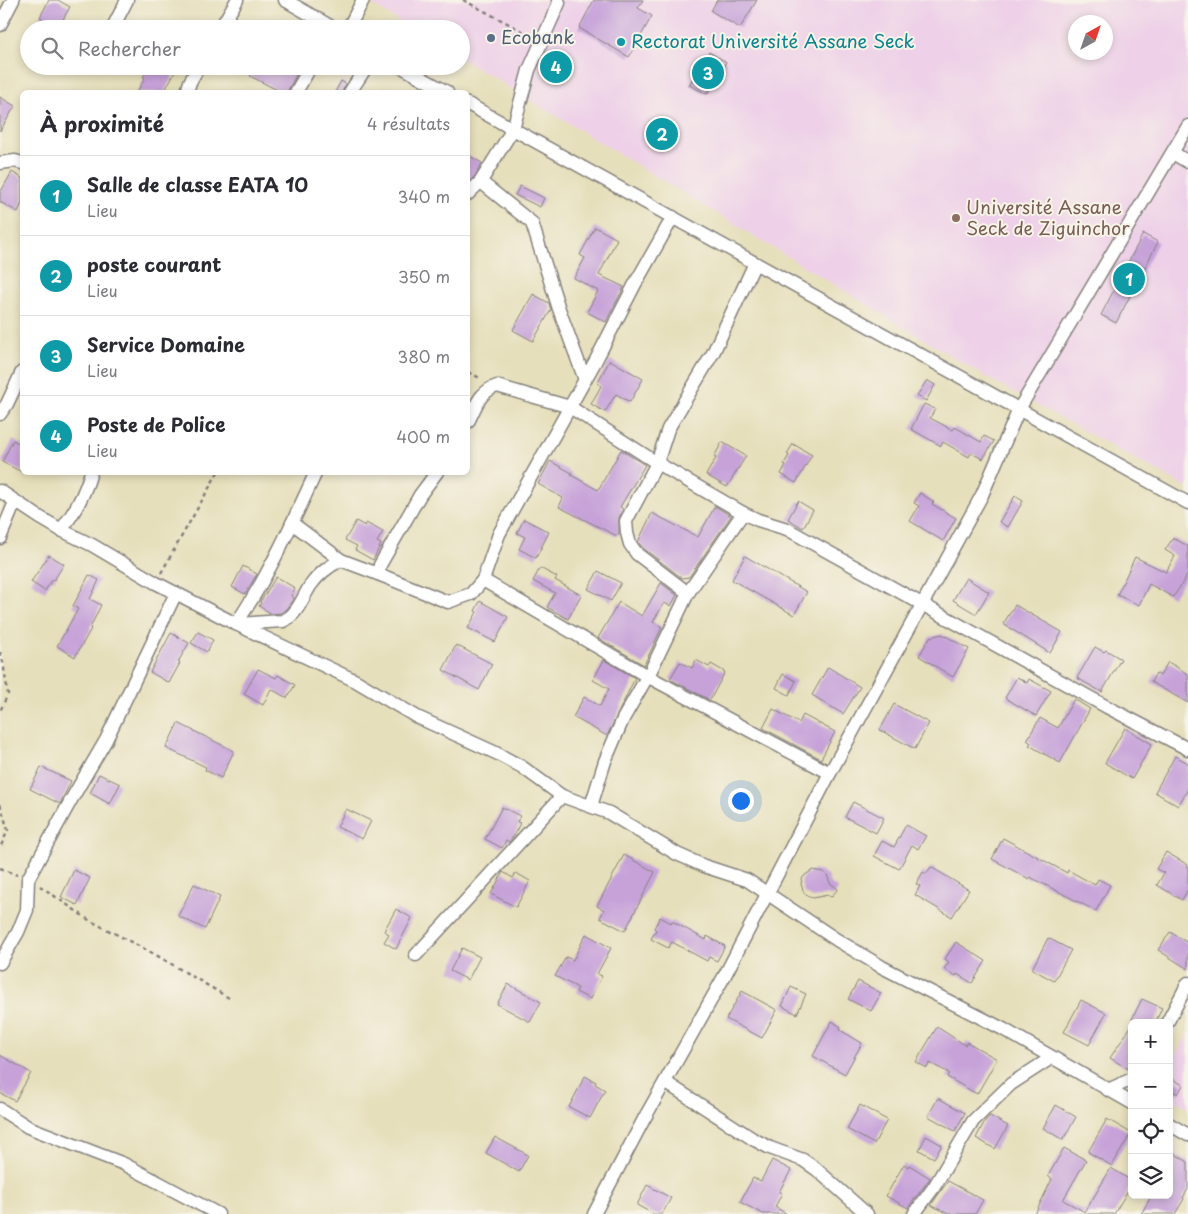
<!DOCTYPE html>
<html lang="fr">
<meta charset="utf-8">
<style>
body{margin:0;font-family:"Playpen Sans",sans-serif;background:#f7f7f7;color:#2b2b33}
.controls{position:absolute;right:15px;bottom:15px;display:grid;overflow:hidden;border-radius:8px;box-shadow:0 2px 8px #0003}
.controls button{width:45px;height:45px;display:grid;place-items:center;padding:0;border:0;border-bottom:1px solid #e1e1e2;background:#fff;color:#2b2b33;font:25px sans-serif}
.compass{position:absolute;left:1068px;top:15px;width:45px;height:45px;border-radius:50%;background:#fff;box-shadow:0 2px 8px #0003;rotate:40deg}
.you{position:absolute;left:740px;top:800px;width:18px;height:18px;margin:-12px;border:4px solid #fff;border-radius:50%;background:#1a73e8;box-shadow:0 0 0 8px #1a73e833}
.badge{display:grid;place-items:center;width:32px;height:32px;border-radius:50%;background:#b45309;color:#fff;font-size:16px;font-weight:700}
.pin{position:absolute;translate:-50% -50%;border:2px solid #fff;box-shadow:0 1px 5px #0006}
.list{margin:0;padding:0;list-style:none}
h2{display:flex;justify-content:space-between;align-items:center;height:65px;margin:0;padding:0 20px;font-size:21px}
h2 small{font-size:16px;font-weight:400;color:#7c7c81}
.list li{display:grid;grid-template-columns:32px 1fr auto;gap:15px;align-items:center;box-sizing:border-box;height:80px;padding:0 20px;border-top:1px solid #e1e1e2}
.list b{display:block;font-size:19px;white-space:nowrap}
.list p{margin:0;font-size:16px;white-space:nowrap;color:#7c7c81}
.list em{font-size:16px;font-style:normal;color:#7c7c81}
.icon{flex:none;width:28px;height:28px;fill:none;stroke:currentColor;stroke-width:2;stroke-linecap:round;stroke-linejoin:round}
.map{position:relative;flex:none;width:1188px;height:1214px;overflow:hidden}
.search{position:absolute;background:#fff;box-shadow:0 2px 8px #0003;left:20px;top:20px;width:450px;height:55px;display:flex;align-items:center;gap:12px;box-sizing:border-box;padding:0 18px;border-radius:28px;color:#7c7c81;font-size:19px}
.panel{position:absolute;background:#fff;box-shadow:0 2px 8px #0003;left:20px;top:90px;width:450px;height:385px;border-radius:8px}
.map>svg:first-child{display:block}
.built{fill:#eed0e8;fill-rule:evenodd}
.building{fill:#c6a2d9}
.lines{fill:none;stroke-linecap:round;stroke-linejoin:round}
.minor-casing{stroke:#84807b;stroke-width:15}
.path{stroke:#84807b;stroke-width:2.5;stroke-dasharray:4 4;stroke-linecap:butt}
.minor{stroke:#fff;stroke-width:12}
.service-dot{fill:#5c6f8a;stroke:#f7f3e8;stroke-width:2}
.culture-dot{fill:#0f9aa8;stroke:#f7f3e8;stroke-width:2}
.education-dot{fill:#8d6e63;stroke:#f7f3e8;stroke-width:2}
.labels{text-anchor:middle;stroke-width:4;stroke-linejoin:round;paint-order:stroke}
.service-label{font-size:18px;fill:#4e5e75;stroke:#f7f3e8;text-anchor:start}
.culture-label{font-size:18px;fill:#0d838f;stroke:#f7f3e8;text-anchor:start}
.education-label{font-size:18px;fill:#785e54;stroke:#f7f3e8;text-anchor:start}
</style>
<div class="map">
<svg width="1188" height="1214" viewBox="0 0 1188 1214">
<rect width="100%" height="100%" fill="#f7f3e8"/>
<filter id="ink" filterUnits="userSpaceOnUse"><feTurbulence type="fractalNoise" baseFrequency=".02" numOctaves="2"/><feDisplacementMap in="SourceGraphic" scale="10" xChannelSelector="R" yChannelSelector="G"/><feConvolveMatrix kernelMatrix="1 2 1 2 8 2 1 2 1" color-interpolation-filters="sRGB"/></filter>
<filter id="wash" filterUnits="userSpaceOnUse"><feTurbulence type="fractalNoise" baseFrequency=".0096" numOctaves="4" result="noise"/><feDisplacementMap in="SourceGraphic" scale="20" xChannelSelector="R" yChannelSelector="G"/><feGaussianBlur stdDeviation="1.12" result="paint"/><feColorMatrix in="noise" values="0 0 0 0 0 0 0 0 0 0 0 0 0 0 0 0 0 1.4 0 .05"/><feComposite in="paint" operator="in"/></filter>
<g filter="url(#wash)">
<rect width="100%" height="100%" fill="#e6dfbb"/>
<g class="built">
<path d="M365 0H1188V488L986 377 461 58V29H412ZM1076 22H1106V52H1076Z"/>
<path d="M1188 1034V1107L1169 1098V1069Z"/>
</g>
<g id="blocks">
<g class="building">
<path d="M49 0H58L70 7 63 19 69 22 65 29H61L40 17Z"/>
<path d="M594 0H643L638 8 652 16 629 57 579 28Z"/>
<path d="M717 0H757L740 28 711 11Z"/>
<path d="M709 52 726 62 707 94 689 85Z"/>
<path d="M549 62H563V73L550 72Z"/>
<path d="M149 66H178L164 92H137L145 78 143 77Z"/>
<path d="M255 66H293L299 70 287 92H281L250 76Z"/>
<path d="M341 81 346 84 342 92H335Z"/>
<path d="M0 97 15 106 0 131Z"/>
<path d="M468 155 482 163 475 176 468 183Z"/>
<path d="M12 172 22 178V203L18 212 0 202V193Z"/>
<path d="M520 186 544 198 540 207 515 195Z"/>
<path d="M595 227 617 239 599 275 624 287 606 322 587 312 598 291 574 278 585 258 580 255Z"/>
<path d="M1143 234 1158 242 1116 323 1101 315Z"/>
<path d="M533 294 549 303 551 310 533 341 513 330Z"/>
<path d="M610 360 643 379 630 402 616 394 605 412 591 404 601 386 597 383Z"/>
<path d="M927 380 935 385 926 401 917 396Z"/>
<path d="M924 404 935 409 930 418 953 430 955 427 981 442 984 436 994 441 983 459 971 453 969 457 943 442 941 446 911 429Z"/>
<path d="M13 440 22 445V472L2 462Z"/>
<path d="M722 442 746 456 727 487 706 475 716 458 714 457Z"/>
<path d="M793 444 812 455 796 483 781 474 786 465 784 464 789 455 787 454Z"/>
<path d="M621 450 645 465 620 507 623 509 619 518V533L617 536 559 507 563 498 538 484 550 461 572 473 571 475 598 490Z"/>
<path d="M920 493 934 502 932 504 956 518 943 541 910 521 919 506 914 503Z"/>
<path d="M1015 496 1023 501 1008 527 999 522Z"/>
<path d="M798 501 813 510 803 528 788 519Z"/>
<path d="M715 506 731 516 689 577 682 578 643 548 638 542 652 513 698 537Z"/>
<path d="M524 519 549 532 536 558 519 549 525 537 517 533Z"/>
<path d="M356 521 365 526 366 523 383 532 377 542 381 544 373 560 355 550 357 546 345 540Z"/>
<path d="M1173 538 1188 546V574L1180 587 1173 597 1149 584 1139 605 1117 595 1135 557 1166 572 1175 556 1165 550Z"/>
<path d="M49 555 64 564 54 580 52 579 45 591 31 582Z"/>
<path d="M745 556 807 592 794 615 732 580Z"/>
<path d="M243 566 257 574 245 594 232 587Z"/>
<path d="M540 568 557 577 555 580 581 595 568 619 547 607 555 593 533 581Z"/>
<path d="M598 571 621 583 611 601 588 589Z"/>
<path d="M89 575 99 580 90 599 101 605 90 628 91 629 75 657 57 646 78 609 73 606Z"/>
<path d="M276 577 295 588 291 596 294 598 286 609 281 613 272 614 259 606 261 603 260 602Z"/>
<path d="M966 578 989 592 976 614 953 600Z"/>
<path d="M661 583 677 595 671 606 664 603 653 622 662 627 644 665 598 638 619 602 642 616Z"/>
<path d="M480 601 508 617 495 642 468 628 477 612 475 611Z"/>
<path d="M1015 605 1062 632 1050 653 1003 624Z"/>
<path d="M198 632 213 640 207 652 191 643Z"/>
<path d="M171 633 189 643 178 662 180 663 169 683 150 672Z"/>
<path d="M942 634 969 649 953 677 919 656 930 637Z"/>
<path d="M456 645 492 664 479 690 443 670Z"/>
<path d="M1095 647 1104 652 1106 650 1121 659 1102 692 1077 678Z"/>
<path d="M604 660 635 678 607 736 573 717 584 697 600 706 609 689 593 680Z"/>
<path d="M696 660 709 667 711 664 725 672 710 700 670 679 680 662 692 668Z"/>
<path d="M1168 662 1188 674V703L1151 682 1156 673 1160 676Z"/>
<path d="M828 667 860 687 843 714 812 695Z"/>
<path d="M258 669 276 678 278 675 295 685 287 698 271 689 263 705 244 694Z"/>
<path d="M783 674 796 681 789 695 776 688Z"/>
<path d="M1017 677 1027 683 1029 679 1051 691 1036 716 1005 698Z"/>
<path d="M1074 699 1090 709 1060 763 1029 745 1031 743 1027 740 1040 718 1058 728Z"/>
<path d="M894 704 929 723 915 749 880 730Z"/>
<path d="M773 709 799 723 803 715 835 732 821 759 763 728Z"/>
<path d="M178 723 234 751 221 778 205 770 206 767 166 748Z"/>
<path d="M1125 728 1152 744 1132 779 1105 763Z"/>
<path d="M1175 756 1188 763V789L1178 806 1155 792Z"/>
<path d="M41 767 71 781 60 804 30 789Z"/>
<path d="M99 774 120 784 110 804 90 793Z"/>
<path d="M853 802 884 818 876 833 845 817Z"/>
<path d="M502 807 520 816 517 822 520 823 513 837 509 842 506 840 502 848 485 839Z"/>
<path d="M346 809 371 821 362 839 337 827Z"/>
<path d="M906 825 926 836 918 849 912 845 899 869 874 856 882 841 894 847Z"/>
<path d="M1003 838 1067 873 1068 870 1095 885 1098 879 1110 885 1096 911 1030 877 1029 879 992 859Z"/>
<path d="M1166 852 1188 865V889L1182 900 1157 885 1164 873 1156 869Z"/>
<path d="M624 855 655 872 625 931 600 918 604 910 597 906Z"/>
<path d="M931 867 969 890 952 917 915 895 920 886 916 884 923 872 926 874Z"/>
<path d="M74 870 90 878 77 905 61 897Z"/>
<path d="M813 870 823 872 827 875 830 883 838 889 831 897 828 895 813 898 804 893 801 884 802 879 805 875Z"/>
<path d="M503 872 513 878 516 873 530 881 516 907 491 894Z"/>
<path d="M194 884 220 897 205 929 178 916Z"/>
<path d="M396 909 412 918 396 949 384 942 389 934 384 931Z"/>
<path d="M660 917 671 923 672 921 706 940 707 936 725 946 717 961 709 957 707 961 672 942 668 948 651 939 656 930 654 928Z"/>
<path d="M1170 932 1188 943V969L1158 950Z"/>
<path d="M586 934 611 948 597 974 602 976 590 999 576 992 578 988 555 976 566 957 573 960Z"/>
<path d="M1048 938 1071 950 1054 981 1032 969Z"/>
<path d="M956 942 986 961 972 983 957 974 956 976 944 969 949 962 945 959Z"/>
<path d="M462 948 480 957 468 980 450 971Z"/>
<path d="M858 981 881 993 871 1011 848 999Z"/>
<path d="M508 984 541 1002 530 1022 497 1004Z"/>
<path d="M791 987 806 994 797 1014 782 1006Z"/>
<path d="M742 991 777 1010 762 1038 726 1019Z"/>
<path d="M1142 999 1162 1008 1155 1023H1130Z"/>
<path d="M1081 1000 1106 1013 1089 1045 1064 1032Z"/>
<path d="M832 1021 841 1027 840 1030 862 1043 845 1074 813 1056Z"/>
<path d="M1132 1025V1071L1110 1058Z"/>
<path d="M937 1027 965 1045 967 1042 997 1059 977 1094 947 1077 949 1073 930 1063 927 1068 916 1062Z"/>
<path d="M0 1055 31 1073 15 1101 0 1093Z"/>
<path d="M585 1076 596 1082 595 1084 605 1090 590 1118 569 1107Z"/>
<path d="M1169 1077 1183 1085 1178 1094 1169 1089Z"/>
<path d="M938 1098 965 1113 955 1131 928 1116Z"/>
<path d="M860 1105 887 1120 874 1144 847 1129Z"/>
<path d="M1056 1105 1076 1117 1063 1140 1043 1128Z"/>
<path d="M990 1116 1008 1126 995 1149 976 1138 985 1121Z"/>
<path d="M1107 1119 1131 1133 1112 1166 1088 1152Z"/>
<path d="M926 1136 942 1145 934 1158 919 1150Z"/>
<path d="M495 1137 528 1155 519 1172 486 1153Z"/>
<path d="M1064 1148 1086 1160 1063 1200 1085 1212 1111 1168 1132 1181V1184L1114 1214H1035L1052 1179 1048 1176Z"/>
<path d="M1169 1150 1188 1162V1189L1183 1198 1184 1199 1175 1214H1141L1152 1195H1169Z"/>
<path d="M772 1160 791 1170 779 1192 782 1193 775 1207 787 1214H763L740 1202 753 1178 761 1181Z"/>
<path d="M904 1164 908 1167 909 1165 930 1178 908 1208 886 1196Z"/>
<path d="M948 1181 983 1200 975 1214H948L931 1205Z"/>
<path d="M647 1185 671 1198 662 1214H653L637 1205Z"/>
</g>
</g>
</g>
<g filter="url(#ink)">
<use href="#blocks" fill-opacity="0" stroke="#84807b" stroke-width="1"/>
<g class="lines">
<g class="minor-casing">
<g id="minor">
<path d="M285 0 335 29"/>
<path d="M0 25 13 0"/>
<path d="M112 29 127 0"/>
<path d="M220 29 237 0"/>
<path d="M348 29 363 0"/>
<path d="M400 66 447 92"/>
<path d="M187 92 190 82 199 66"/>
<path d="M296 92 311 66"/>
<path d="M350 92 367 66"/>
<path d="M468 104 1188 503"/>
<path d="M1173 153 1188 162"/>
<path d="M0 163 15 161 22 163"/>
<path d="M481 182 532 223 559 309 585 380"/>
<path d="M468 194 481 181 513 129 529 70 559 3 558 0"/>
<path d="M673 217 635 284 596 360 499 534 483 580 647 676 830 773"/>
<path d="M755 263 713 353 668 429 657 463 743 513 758 520 787 529 1107 707 1188 749"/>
<path d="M0 414 7 404 22 372"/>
<path d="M468 422C476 406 479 392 497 386L570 407 657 463 626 521 627 533 630 544 637 554 688 593"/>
<path d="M0 491 39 517 61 530 92 545 156 583 236 624 356 681 417 717 496 753 522 767 562 796 609 813 677 854 704 866 747 880 837 940 882 967 1003 1029 1132 1103"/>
<path d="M292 523 341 560"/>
<path d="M61 530C75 512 85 494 91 472"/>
<path d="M0 538 15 502"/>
<path d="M378 574 448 602 471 594 483 580"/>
<path d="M236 624C268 577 292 524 316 472"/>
<path d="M238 624 283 621C297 615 302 599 310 586 317 576 329 566 341 560L378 574 380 565 420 495 437 472"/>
<path d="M591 806 605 761 623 719 651 670 688 593 743 513"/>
<path d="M416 955 562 796"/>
<path d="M0 963 18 932 27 910 28 879 71 800 106 740 176 593"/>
<path d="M1167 1023 1188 983"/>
<path d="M665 1082 753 1139 770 1148 803 1160 816 1169 867 1214"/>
<path d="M1108 1090 1132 1079"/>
<path d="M0 1109 28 1127 124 1164 218 1214"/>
<path d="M1169 1124 1188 1135"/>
<path d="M594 1214 644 1119 725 975 830 773 982 495 1019 409 1188 126"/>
<path d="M914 1214 934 1187 973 1121 1011 1084 1051 1058"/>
</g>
</g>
<g class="path">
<path d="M463 0 532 36"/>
<path d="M468 372 482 379"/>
<path d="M161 573 218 472"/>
<path d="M0 652 3 662 8 694 0 711"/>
<path d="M0 804 8 830 0 848"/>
<path d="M0 868 17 875"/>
<path d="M40 886 89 920 156 955 229 998"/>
</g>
<use href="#minor" class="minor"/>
</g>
</g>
<circle class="service-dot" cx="491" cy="38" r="5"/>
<circle class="culture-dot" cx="621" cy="42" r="5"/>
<circle class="education-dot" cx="956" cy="218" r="5"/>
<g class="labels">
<g class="service-label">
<text x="501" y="44">Ecobank</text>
</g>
<g class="culture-label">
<text x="631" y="48">Rectorat Université Assane Seck</text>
</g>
<g class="education-label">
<text x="966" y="214">Université Assane<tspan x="966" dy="21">Seck de Ziguinchor</tspan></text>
</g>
</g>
</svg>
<div class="controls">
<button>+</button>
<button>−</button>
<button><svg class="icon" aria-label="locate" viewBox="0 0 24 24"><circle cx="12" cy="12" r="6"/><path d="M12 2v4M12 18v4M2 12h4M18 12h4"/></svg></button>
<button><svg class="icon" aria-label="layers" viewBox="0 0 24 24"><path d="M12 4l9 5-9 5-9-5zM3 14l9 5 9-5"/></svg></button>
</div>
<svg class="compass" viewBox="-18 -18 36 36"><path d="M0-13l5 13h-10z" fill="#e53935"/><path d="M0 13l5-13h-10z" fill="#7c7c81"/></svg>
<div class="you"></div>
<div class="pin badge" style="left:1129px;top:279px;background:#0f9aa8">1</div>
<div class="pin badge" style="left:662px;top:134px;background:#0f9aa8">2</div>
<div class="pin badge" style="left:708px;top:73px;background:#0f9aa8">3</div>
<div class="pin badge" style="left:556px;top:67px;background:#0f9aa8">4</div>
<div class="search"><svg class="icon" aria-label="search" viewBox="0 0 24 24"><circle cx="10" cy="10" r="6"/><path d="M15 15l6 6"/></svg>Rechercher</div>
<section class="panel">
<h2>À proximité<small>4 résultats</small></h2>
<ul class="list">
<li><span class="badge" style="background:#0f9aa8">1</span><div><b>Salle de classe EATA 10</b><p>Lieu</p></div><em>340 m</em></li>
<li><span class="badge" style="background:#0f9aa8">2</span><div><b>poste courant</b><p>Lieu</p></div><em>350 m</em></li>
<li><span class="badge" style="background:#0f9aa8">3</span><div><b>Service Domaine</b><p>Lieu</p></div><em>380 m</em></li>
<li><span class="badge" style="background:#0f9aa8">4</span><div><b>Poste de Police</b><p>Lieu</p></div><em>400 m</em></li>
</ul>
</section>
</div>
